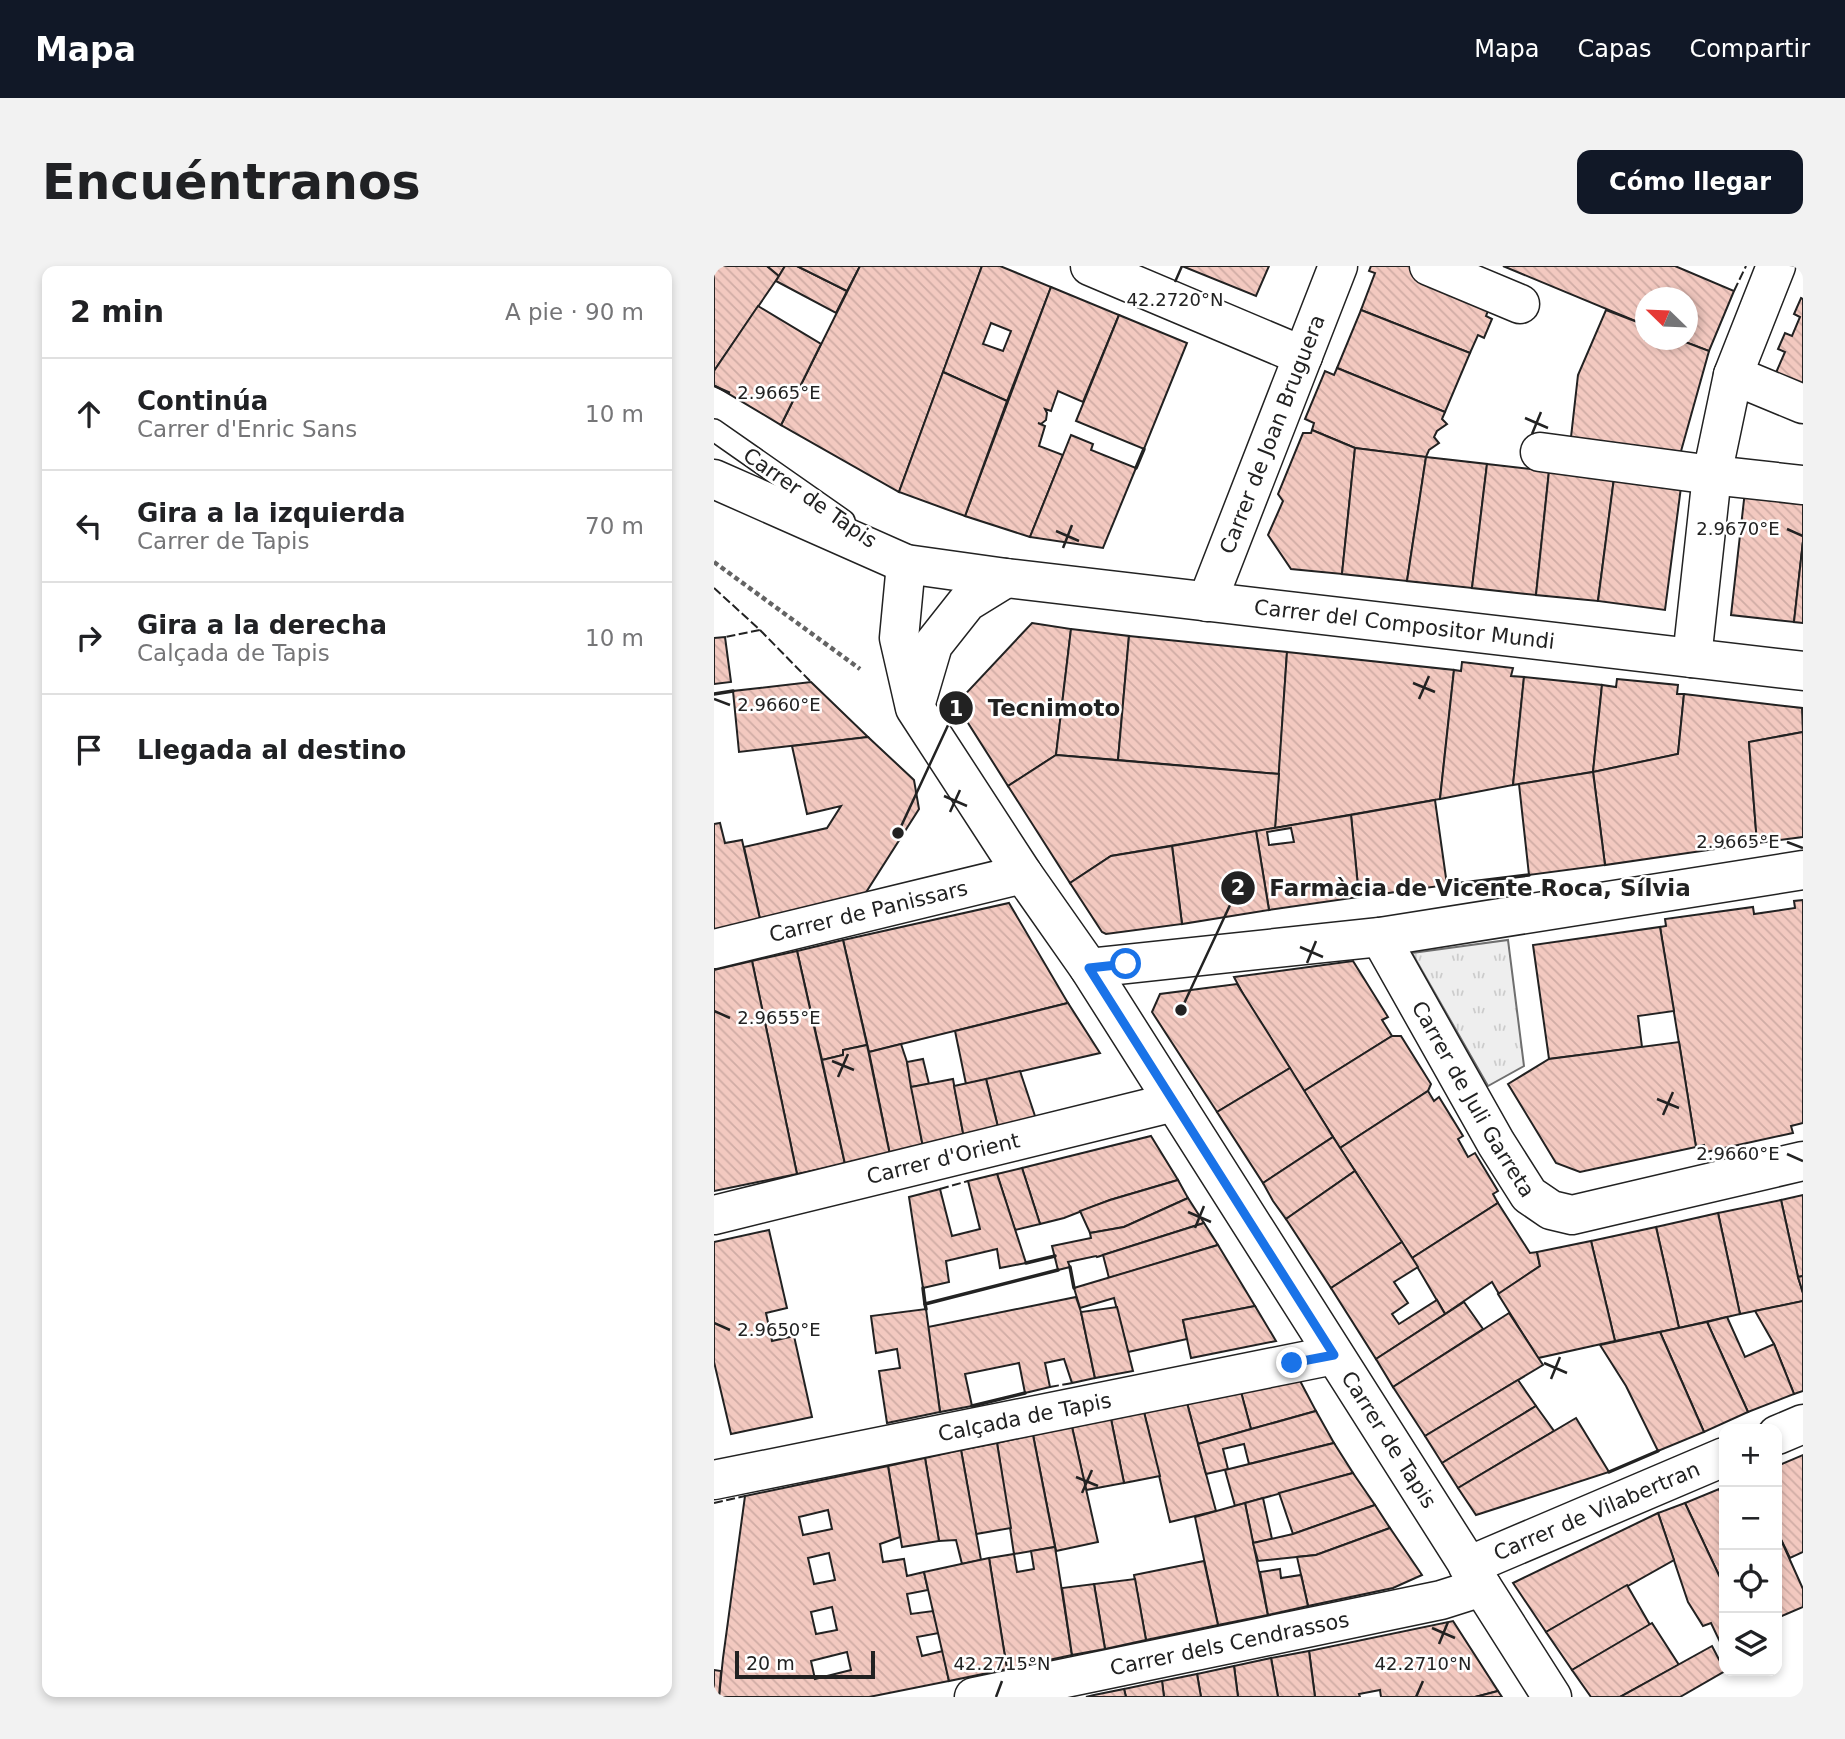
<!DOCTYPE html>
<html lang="es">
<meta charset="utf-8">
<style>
body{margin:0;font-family:"DejaVu Sans",sans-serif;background:#f2f2f2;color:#202124}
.controls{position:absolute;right:21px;bottom:21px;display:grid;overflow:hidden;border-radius:14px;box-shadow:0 4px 10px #0003}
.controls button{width:63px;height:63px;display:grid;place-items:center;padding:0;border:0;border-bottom:2px solid #e0e0e0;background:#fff;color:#202124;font:35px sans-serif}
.compass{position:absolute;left:921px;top:21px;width:63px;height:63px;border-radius:50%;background:#fff;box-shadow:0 4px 10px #0003;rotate:293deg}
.scale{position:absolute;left:21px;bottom:18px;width:140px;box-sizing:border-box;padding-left:7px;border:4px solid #222;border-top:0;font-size:19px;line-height:24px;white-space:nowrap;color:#222;-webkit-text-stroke:5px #fff;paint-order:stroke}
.stop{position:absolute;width:21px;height:21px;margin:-16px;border:5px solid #1a73e8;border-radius:50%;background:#fff}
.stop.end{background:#1a73e8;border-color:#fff;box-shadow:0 2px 7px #0008}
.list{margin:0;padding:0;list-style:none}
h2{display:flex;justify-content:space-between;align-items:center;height:91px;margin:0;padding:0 28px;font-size:30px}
h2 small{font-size:23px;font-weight:400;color:#757577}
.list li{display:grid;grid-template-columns:46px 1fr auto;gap:21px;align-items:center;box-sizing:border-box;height:112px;padding:0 28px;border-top:2px solid #e0e0e0}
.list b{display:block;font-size:26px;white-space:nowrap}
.list p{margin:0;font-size:23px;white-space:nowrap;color:#757577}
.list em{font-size:23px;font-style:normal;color:#757577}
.icon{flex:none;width:38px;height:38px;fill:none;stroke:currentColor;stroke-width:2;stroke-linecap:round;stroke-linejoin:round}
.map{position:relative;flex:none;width:1089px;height:1431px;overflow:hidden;border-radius:14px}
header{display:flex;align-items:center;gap:42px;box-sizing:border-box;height:98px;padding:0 35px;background:#111827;color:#fff}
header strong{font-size:33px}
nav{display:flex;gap:38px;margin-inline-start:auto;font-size:24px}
.intro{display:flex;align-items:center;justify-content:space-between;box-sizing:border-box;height:168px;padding:0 42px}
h1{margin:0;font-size:49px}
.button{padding:18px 32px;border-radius:14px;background:#111827;color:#fff;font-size:24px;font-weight:700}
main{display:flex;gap:42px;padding:0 42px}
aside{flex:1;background:#fff;border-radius:14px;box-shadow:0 4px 10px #0003}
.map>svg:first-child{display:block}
.park{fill:url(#park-tufts);stroke:#6f6f6f;stroke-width:2}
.building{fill:url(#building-back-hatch);stroke:#222;stroke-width:2;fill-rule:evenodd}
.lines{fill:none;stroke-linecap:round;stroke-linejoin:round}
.lane-casing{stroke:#222;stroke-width:24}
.street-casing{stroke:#222;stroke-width:41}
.secondary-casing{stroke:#222;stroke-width:41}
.path{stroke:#646464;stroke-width:4.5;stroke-dasharray:5 3.5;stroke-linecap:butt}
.lane{stroke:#fff;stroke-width:21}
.street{stroke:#fff;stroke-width:38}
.secondary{stroke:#fff;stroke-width:38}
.fence{stroke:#222;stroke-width:2;stroke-dasharray:9 3.5;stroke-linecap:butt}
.wall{stroke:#222;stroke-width:3.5}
.route{stroke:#1a73e8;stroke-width:9}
.ticks{fill:none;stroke:#222;stroke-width:2.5}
.labels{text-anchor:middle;stroke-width:5;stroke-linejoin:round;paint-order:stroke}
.street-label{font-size:21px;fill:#222;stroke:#fff}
.ticks-label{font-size:18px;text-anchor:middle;fill:#222;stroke:#fff;stroke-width:5;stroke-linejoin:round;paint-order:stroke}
.leader{fill:none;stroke:#222;stroke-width:2.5}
.callout-dot{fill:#222;stroke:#fff;stroke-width:2.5}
.mark-label{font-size:21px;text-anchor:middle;font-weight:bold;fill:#fff}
.callout-label{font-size:23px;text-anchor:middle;font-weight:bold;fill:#222;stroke:#fff;stroke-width:5;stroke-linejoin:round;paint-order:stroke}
</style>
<header>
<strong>Mapa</strong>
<nav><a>Mapa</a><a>Capas</a><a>Compartir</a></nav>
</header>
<div class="intro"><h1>Encuéntranos</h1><a class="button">Cómo llegar</a></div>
<main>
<aside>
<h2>2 min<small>A pie · 90 m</small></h2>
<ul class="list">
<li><svg class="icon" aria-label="ahead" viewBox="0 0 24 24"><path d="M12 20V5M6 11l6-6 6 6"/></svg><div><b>Continúa</b><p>Carrer d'Enric Sans</p></div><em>10 m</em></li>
<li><svg class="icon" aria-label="left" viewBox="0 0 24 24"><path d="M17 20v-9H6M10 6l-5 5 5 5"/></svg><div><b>Gira a la izquierda</b><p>Carrer de Tapis</p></div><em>70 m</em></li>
<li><svg class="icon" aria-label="right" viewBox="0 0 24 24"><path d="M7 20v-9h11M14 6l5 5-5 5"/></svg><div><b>Gira a la derecha</b><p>Calçada de Tapis</p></div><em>10 m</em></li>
<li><svg class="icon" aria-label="arrive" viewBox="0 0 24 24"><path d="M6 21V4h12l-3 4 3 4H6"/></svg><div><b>Llegada al destino</b></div></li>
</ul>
</aside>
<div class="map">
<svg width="1089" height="1431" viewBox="0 0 1089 1431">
<defs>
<pattern id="park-tufts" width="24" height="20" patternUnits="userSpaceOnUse" patternTransform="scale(1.75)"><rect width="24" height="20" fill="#eee"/><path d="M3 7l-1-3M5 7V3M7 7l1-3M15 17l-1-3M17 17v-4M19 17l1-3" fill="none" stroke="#ccc"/></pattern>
<pattern id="building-back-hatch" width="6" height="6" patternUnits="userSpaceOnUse" patternTransform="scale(1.75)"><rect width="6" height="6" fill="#f3c9c0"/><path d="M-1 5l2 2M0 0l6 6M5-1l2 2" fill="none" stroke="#d0aca5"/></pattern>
</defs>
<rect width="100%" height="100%" fill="#fff"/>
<path class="park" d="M794 674 810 800 774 820 698 687Z"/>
<g class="building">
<path d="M0 0H53L65 10 0 105Z"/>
<path d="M53 0H71L65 10Z"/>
<path d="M71 0H83L133 25 122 47 62 15Z"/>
<path d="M83 0H146L133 25Z"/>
<path d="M146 0H268L185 226 67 159Z"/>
<path d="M268 0H286L337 21 293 135 229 106ZM277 57 297 65 289 85 269 78Z"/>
<path d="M468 0H555L542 30Z"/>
<path d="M657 0H717L780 30 772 50 778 53 770 72 764 69 756 87 647 44 661 7 655 5Z"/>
<path d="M789 0H961L1020 25 995 85 966 74H973V32H931V59Z"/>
<path d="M337 21 405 49 369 136 344 125 337 145 331 143 333 147 332 154 327 158 324 157 331 160 325 180 349 189 316 271 251 250Z"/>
<path d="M1087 32 1089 33V129L1061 109 1071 86 1064 83 1071 67 1078 70 1086 51 1080 48Z"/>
<path d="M44 40 107 78 67 159 0 119V105Z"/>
<path d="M647 44 756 87 731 146 623 102Z"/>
<path d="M892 44 931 59V74H966L995 85 964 196 856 180 864 109Z"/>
<path d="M405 49 473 77 430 183 362 155Z"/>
<path d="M623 102 731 146 728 153 733 158 723 165 720 171 725 177 715 184 712 191 641 182 598 164 600 157 591 153 611 105 620 109Z"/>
<path d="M229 106 293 135 251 250 185 226Z"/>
<path d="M598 164 641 182 628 308 577 303 554 269 569 235 564 228 589 167H597Z"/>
<path d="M357 169 379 178 377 184 422 202 389 282 316 271Z"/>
<path d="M641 182 712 191 693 315 628 308Z"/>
<path d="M712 191 773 198 758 322 693 315Z"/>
<path d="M773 198 835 205 822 329 758 322Z"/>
<path d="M835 205 900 212 884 335 822 329Z"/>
<path d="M900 212 967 221 951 344 884 335Z"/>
<path d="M1031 225 1089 232V275L1080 356 1017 349Z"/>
<path d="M1089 275V357L1080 356Z"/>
<path d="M318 357 357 363 342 489 294 520 242 438Z"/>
<path d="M357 363 415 370 404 494 342 489Z"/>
<path d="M415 370 573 386 565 508 404 494Z"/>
<path d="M11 371 17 416 0 418V372Z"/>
<path d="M573 386 740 404 726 533 561 562Z"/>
<path d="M748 396 799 402 797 410 810 411 799 519 726 533 740 404 747 405Z"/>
<path d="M810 411 888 419 879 506 799 519Z"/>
<path d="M903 413 964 419 963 428H970L964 488 879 506 888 419 902 421Z"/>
<path d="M97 416 154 471 25 486 19 425Z"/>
<path d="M970 428 1088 442 1089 466 1035 476 1043 577 891 599 879 506 964 488Z"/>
<path d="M1089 466V571L1043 577 1035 476Z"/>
<path d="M154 471 200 514 205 543 149 631 46 653 30 581 113 562 127 540 93 548 78 480Z"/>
<path d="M342 489 565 508 561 562 397 590 356 617 294 520Z"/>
<path d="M879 506 891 599 815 609 805 518Z"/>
<path d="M721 534 733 619 645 631 637 549Z"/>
<path d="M637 549 645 631 555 644 542 565ZM577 562 580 576 555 579 553 566Z"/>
<path d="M6 557 11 577 28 574 46 653 0 664V558Z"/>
<path d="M542 565 555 644 468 658 458 580Z"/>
<path d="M458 580 468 658 392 668 388 666 356 617 397 590Z"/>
<path d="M1089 634V857L1077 860 1079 867 992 886 990 879 982 881 946 661 952 660 951 653 1039 641 1040 648 1081 642 1080 635Z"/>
<path d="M295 637 354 737 155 786 129 674Z"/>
<path d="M946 661 960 745 924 750 928 781 835 793 819 679Z"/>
<path d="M129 674 153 779 129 784V789L108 794 83 685Z"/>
<path d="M83 685 131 898 83 908 38 695Z"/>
<path d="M38 695 83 908 0 925V704Z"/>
<path d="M639 695 674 751 668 754 678 770 590 825 530 730 520 711Z"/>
<path d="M523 718 576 802 503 846 438 746 446 728Z"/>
<path d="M354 737 386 787 252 818 241 765Z"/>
<path d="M678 770H687L717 818 714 825 626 882 590 825Z"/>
<path d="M965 776 982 881 866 906 842 897 794 818 835 793Z"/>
<path d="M187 778 193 796 209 881 176 889 155 786Z"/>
<path d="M153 779 176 889 131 898 108 794 129 789V784Z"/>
<path d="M209 793 215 818 197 821 193 796Z"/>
<path d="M576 802 619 871 549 917 503 846Z"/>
<path d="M306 805 323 856 285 865 272 813Z"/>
<path d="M239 813 250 872 209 881 197 821Z"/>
<path d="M272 813 285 865 250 872 240 820Z"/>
<path d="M714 825 720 835 725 831 749 870 744 873 754 891 761 887 784 925 779 928 784 937 698 992 626 882Z"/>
<path d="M437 870 464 914 396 934 350 952 326 958 308 902Z"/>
<path d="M619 871 641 905 572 953 559 935 549 917Z"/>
<path d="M308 902 326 958 301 964 283 908Z"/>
<path d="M641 905 688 976 617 1022 572 953Z"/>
<path d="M283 908 312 997 286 1002 283 983 232 995 235 1016 209 1022 195 931 226 923 238 970 266 963 254 915Z"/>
<path d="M464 914 474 932 410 961 376 967 366 945 396 934Z"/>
<path d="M1089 929V1010L1084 1011 1067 934Z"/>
<path d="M474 932 490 957 383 991 382 990 354 996 356 1001 344 1004 338 980 377 972 376 967 410 961Z"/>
<path d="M1067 934 1084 1011 1089 1027V1035L1026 1048 1004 947Z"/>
<path d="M784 937 816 987 823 986 826 1000 785 1028 778 1016 731 1048 698 992Z"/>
<path d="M1004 947 1026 1048 965 1062 942 961Z"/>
<path d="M490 957 504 979 395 1012 389 989Z"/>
<path d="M942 961 965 1062 901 1075 877 975Z"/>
<path d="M55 964 73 1042 52 1047 58 1075 80 1070 98 1151 17 1168 0 1096V976Z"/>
<path d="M877 975 901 1075 824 1092 784 1028 826 1000 823 986Z"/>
<path d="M688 976 704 1001 680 1016 694 1037 678 1048 685 1058 723 1034 731 1048 662 1093 617 1022Z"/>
<path d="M504 979 541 1040 469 1054 473 1073 414 1086 400 1032 366 1042 360 1022Z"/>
<path d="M1089 1010V1027L1084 1011Z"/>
<path d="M362 1031 367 1046 381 1112 358 1117 350 1093 331 1097 336 1121 311 1127 305 1097 251 1108 258 1140 226 1146 214 1061Z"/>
<path d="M1089 1035V1125L1080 1128 1060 1078 1041 1045Z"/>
<path d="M750 1036 769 1063 679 1121 662 1093Z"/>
<path d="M541 1040 562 1075 477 1092 469 1054Z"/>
<path d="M403 1041 419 1105 381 1112 367 1046Z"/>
<path d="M212 1043 226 1146 173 1157 165 1105 186 1102 183 1083 162 1087 157 1050Z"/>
<path d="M795 1047 829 1099 711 1170 679 1121Z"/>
<path d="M1013 1051 1031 1091 1060 1078 1080 1128 1034 1146 993 1056Z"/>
<path d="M993 1056 1034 1146 990 1166 946 1066Z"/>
<path d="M946 1066 990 1166 944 1185 912 1120 886 1079Z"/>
<path d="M585 1113 602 1145 537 1163 527 1126Z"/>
<path d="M804 1114 822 1140 728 1197 711 1170Z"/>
<path d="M527 1126 537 1163 484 1178 473 1137Z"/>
<path d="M473 1137 502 1245 456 1256 430 1146Z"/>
<path d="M822 1140 840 1165 744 1222 728 1197Z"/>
<path d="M602 1145 620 1177 535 1198 530 1178 509 1183 514 1203 492 1208 484 1178Z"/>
<path d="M430 1146 446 1210 410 1217 397 1153Z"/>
<path d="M862 1152 895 1206 762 1249 744 1222Z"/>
<path d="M397 1153 410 1217 372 1224 358 1161Z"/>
<path d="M358 1161 384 1276 342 1285 319 1169Z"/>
<path d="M319 1169 341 1281 300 1288 283 1177Z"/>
<path d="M283 1177 297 1262 262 1268 247 1184Z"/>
<path d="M620 1177 639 1207 521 1240 511 1204Z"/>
<path d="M247 1184 267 1294 248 1298 242 1274 225 1275 211 1192Z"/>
<path d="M1089 1189V1286L1076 1292 1063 1265V1200Z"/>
<path d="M211 1192 225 1275 188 1281 174 1200Z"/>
<path d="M174 1200 186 1271 166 1278 169 1296 190 1293 193 1310 210 1306 214 1324 193 1328 197 1348 219 1345 225 1367 203 1371 208 1390 229 1385 235 1415 155 1431H5L9 1392 31 1230ZM114 1244 118 1263 89 1269 85 1251ZM115 1287 121 1314 100 1318 94 1292ZM118 1341 123 1364 102 1368 97 1346ZM133 1386 137 1404 101 1413 97 1395Z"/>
<path d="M639 1207 661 1239 579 1268 565 1227Z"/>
<path d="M1005 1223 1010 1235V1320L971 1237Z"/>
<path d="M549 1232 558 1273 539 1277 531 1237Z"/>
<path d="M531 1237 554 1349 504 1359 481 1251Z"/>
<path d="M971 1237 1010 1320V1374L1006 1376 997 1357 989 1360 974 1336 944 1247Z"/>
<path d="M661 1239 676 1262 602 1289 544 1295 539 1277 579 1268Z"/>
<path d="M944 1247 960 1294 832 1366 799 1317Z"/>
<path d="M676 1262 708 1309 679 1322 594 1340 583 1291 602 1289Z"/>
<path d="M1063 1265 1089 1323V1341L1063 1352Z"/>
<path d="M341 1281 358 1389 293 1403 275 1292 300 1288 303 1306 320 1303 317 1285Z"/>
<path d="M275 1292 293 1403 235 1415 210 1306Z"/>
<path d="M490 1295 504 1359 432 1374 420 1309Z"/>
<path d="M566 1303 567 1312 587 1309 594 1340 554 1349 546 1306Z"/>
<path d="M421 1313 432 1374 391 1383 380 1318Z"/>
<path d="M380 1318 391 1383 358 1389 348 1322Z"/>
<path d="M913 1319 936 1359 858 1404 832 1366Z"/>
<path d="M739 1355 784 1425 761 1431H667L666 1424 645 1428 646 1431H601L595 1385Z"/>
<path d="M938 1357 965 1399 906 1431H877L858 1404Z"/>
<path d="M998 1380 1011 1405 966 1431H906Z"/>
<path d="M595 1385 601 1431H564L557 1392Z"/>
<path d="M557 1392 564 1431H524L520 1400Z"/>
<path d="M520 1400 524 1431H487L483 1408Z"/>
<path d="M0 1404 7 1405 5 1431H0Z"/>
<path d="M483 1408 487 1431H450L448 1415Z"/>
<path d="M448 1415 450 1431H412L410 1423Z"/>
<path d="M410 1423 412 1431H372L380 1429Z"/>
<path d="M784 1425 788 1431H761L765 1430Z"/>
</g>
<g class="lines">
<g class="lane-casing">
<path id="lane" d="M0 164 130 255"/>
</g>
<g class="street-casing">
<g id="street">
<path d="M376 0 589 90"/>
<path d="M715 0 806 38"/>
<path d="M1019 109 1089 138"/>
<path d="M826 186 998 209 1089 219"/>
<path id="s1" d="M192 298 185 372 201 442 309 608 375 702 838 1431"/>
<path id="s2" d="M493 336 624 0"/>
<path d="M978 392 998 209 1019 109 1062 0"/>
<path d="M201 440 219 379 253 336 292 312"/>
<path id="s3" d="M666 671 782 877 815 929 837 944 858 949 1089 895"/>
<path id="s4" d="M0 683 309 608"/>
<path d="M375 702 666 671 1089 604"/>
<path id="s5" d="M0 949 460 836"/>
<path d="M1063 1169 1089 1158"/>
<path id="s6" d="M0 1214 620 1089"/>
<path id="s7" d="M754 1300 1010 1191"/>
<path id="s8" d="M260 1431 727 1334 768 1321"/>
</g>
</g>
<g class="secondary-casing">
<g id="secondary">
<path id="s9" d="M0 213 192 298 292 312 1089 405"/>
</g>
</g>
<path class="path" d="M0 296 146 403"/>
<use href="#lane" class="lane"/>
<use href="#street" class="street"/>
<use href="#secondary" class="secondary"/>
<g class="fence">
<path d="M1020 25 1032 0"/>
<path d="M0 322 46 364 11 371"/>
<path d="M46 364 97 416"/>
<path d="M226 923 254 915"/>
<path d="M336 1121 358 1117"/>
<path d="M0 1237 31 1230"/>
</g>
<g class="wall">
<path d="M422 202 430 183"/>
<path d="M0 428 19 425"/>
<path d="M733 619 815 609"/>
<path d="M312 997 341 990"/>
<path d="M356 1001 360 1022"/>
<path d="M209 1022 211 1038"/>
<path d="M212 1043 211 1038 344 1004"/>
<path d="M258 1140 311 1127"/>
<path d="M895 1206 944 1185"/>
</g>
</g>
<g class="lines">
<path class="route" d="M412 698 375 702 620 1089 578 1097"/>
</g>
<path class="ticks" d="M461 16 468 0M0 120 16 127M811 152 834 162M818 168 827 146M1073 263 1089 270M342 265 365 275M349 282 358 259M699 417 721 426M0 433 16 439M705 433 715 410M230 530 253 540M236 546 246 524M1073 576 1089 582M586 681 609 691M593 697 602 675M0 745 16 752M118 795 140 804M124 811 134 788M943 833 965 842M949 849 959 826M1073 888 1089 895M474 946 497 956M481 962 490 940M0 1057 16 1064M830 1097 853 1107M837 1113 846 1091M362 1211 384 1220M368 1227 378 1204M718 1362 741 1372M725 1378 734 1356M282 1431 288 1415M702 1431 709 1415"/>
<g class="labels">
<g class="street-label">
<text dy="7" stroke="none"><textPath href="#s2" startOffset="180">Carrer de Joan Bruguera</textPath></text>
<text transform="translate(96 232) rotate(35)" y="7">Carrer de Tapis</text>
<text dy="7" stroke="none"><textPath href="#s9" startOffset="712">Carrer del Compositor Mundi</textPath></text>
<text dy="7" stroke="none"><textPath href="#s4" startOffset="159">Carrer de Panissars</textPath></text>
<text dy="7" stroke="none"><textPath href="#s3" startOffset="187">Carrer de Juli Garreta</textPath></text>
<text dy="7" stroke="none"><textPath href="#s5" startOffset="236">Carrer d'Orient</textPath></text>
<text dy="7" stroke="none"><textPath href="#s6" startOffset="317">Calçada de Tapis</textPath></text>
<text dy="7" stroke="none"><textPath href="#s1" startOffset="1018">Carrer de Tapis</textPath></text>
<text dy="7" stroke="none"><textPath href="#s7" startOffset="140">Carrer de Vilabertran</textPath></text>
<text dy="7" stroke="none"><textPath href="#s8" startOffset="261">Carrer dels Cendrassos</textPath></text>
</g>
</g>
<g class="ticks-label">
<text x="461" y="40">42.2720°N</text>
<text x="65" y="133">2.9665°E</text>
<text x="1024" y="269">2.9670°E</text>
<text x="65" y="445">2.9660°E</text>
<text x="1024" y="582">2.9665°E</text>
<text x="65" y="758">2.9655°E</text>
<text x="1024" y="894">2.9660°E</text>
<text x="65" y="1070">2.9650°E</text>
<text x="288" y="1404">42.2715°N</text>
<text x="709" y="1404">42.2710°N</text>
</g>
<path class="leader" d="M184 567L242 442M467 744L524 622"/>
<g class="callout-dot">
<circle cx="184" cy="567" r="7"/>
<circle cx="467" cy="744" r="7"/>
<circle cx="242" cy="442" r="18"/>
<circle cx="524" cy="622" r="18"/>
</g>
<g class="mark-label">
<text x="242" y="450">1</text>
<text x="524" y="629">2</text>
</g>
<g class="callout-label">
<text x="340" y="450">Tecnimoto</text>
<text x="766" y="630">Farmàcia de Vicente Roca, Sílvia</text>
</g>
</svg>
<div class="controls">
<button>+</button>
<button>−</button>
<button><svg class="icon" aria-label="locate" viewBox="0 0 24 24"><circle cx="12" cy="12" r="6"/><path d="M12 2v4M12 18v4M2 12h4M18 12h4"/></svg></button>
<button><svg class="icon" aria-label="layers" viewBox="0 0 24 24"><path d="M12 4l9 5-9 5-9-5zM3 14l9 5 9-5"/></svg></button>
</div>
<svg class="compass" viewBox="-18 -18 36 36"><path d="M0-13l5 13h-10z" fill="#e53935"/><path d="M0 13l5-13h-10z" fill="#757577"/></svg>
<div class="scale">20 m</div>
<div class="stop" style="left:412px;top:698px"></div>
<div class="stop end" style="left:578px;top:1097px"></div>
</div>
</main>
